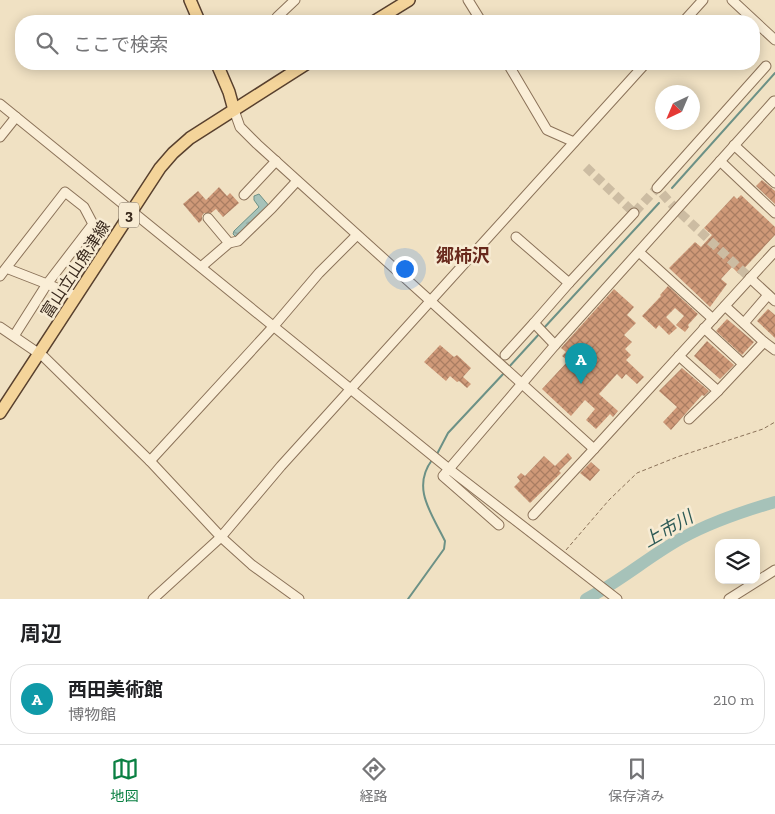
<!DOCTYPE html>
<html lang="ja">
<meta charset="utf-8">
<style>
body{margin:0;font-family:"Zilla Slab","Noto Sans JP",serif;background:#f6f6f6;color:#202124}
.controls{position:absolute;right:15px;bottom:15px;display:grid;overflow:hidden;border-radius:10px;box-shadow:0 2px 12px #0003}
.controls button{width:45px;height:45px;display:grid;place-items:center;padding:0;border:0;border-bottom:1px solid #e0e0e0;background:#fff;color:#202124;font:25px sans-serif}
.compass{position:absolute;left:655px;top:85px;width:45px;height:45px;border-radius:50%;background:#fff;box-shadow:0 2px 12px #0003;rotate:224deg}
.you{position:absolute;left:404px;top:268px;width:18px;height:18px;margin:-12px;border:4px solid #fff;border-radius:50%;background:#1a73e8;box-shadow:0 0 0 8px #1a73e833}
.badge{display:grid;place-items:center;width:32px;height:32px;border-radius:50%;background:#0b8043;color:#fff;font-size:16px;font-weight:700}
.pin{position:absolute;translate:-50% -41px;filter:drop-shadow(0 1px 2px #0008)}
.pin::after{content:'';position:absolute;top:26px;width:18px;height:15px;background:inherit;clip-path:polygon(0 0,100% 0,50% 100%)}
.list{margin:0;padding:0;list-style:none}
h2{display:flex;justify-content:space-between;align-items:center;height:65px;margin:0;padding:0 20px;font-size:21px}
h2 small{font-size:16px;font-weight:400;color:#757577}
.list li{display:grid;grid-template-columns:32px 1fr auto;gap:15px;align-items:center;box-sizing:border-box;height:70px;margin:0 10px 10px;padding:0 10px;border:1px solid #e0e0e0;border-radius:20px}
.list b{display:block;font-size:19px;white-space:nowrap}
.list p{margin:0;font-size:16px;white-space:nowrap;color:#757577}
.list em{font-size:16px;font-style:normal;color:#757577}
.icon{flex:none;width:28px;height:28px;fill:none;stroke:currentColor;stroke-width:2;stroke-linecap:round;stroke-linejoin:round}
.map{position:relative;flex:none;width:775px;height:599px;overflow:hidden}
.search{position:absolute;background:#fff;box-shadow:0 2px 12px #0003;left:15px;right:15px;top:15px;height:55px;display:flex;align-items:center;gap:12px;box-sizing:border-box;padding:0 18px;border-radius:20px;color:#757577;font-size:19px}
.sheet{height:145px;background:#fff}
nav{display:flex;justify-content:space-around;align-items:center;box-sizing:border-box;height:70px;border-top:1px solid #e0e0e0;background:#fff;font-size:14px;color:#757577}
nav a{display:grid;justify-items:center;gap:2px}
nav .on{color:#0b8043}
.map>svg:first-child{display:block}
.water{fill:url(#water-ripples);stroke:#6c9186}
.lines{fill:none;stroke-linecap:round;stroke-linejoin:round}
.stream{stroke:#6c9186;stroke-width:2}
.river{stroke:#a6c2b9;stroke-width:12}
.building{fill:url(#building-cross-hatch)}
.minor-tunnel{stroke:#ccbca2;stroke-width:9;stroke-dasharray:9 4.5;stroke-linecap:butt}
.minor-casing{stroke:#8b7259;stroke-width:11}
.major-casing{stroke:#58402e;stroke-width:14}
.path{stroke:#8b7259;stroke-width:1;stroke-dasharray:4 2.5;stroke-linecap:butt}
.minor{stroke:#faeed7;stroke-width:9}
.major{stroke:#f4d49a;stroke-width:11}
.labels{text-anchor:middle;stroke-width:5;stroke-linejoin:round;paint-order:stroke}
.shield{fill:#f7ebd3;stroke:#736454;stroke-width:1}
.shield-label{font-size:15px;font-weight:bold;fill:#3a2a1e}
.street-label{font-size:16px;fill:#3a2a1e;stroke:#f7ebd3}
.neighbourhood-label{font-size:18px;font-weight:bold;fill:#68291c;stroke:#f7ebd3}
.water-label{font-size:18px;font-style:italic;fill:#2d5a56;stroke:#f7ebd3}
</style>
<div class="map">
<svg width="775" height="599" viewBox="0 0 775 599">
<defs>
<pattern id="water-ripples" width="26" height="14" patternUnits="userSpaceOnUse" patternTransform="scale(1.25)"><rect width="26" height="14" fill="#a6c2b9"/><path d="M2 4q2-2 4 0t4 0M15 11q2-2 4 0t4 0" fill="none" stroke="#889e96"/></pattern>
<pattern id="building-cross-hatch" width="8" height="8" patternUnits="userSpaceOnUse" patternTransform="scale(1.25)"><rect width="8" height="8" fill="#cf9978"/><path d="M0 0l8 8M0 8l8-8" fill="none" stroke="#a97d62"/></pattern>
</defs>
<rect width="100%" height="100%" fill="#f0e1c3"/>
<path class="water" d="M259 194 270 207 237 238 233 234 234 231 259 207 254 200V196Z"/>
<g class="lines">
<g class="stream">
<path d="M672 188 775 73"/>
<path d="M543 329 659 203"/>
<path d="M508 368 540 333"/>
<path d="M437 454 448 433 505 372"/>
<path d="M408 599 444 549 445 541C432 514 411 488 432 460"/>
</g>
<path class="river" d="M586 599C620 582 649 556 682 538 711 522 744 511 775 502"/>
</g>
<g class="building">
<path d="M762 180 775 191V204L756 186Z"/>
<path d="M219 187 227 196 230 193 239 203 223 217 216 209 211 213H204L202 216V220L199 223 183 204 198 191 206 200Z"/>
<path d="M741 195 775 227V235L739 274 732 267 721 279 727 284 710 307 669 268 695 242 701 247 712 235 704 228 734 196 737 199Z"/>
<path d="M668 286 698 314 688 325 689 327 685 332 676 325 684 316 675 308 666 317 677 328 669 335 659 325 656 329 642 316 661 296 660 295Z"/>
<path d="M614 289 634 307 627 315 636 323 624 335 632 342 625 349 631 355 626 360 644 377 637 384 626 374 622 379 617 374 599 394 618 411 613 417 610 414 596 429 586 420 595 409 585 400 571 416 542 389 568 361 562 356 566 352 561 348Z"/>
<path d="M768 309 775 315V338L757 321Z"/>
<path d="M727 319 754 342 742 355 716 331Z"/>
<path d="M707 341 734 365 720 379 694 356Z"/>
<path d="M440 345 454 357 457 355 471 368 463 377 471 384 467 388 459 381 457 382 450 376 446 381 424 362Z"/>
<path d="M682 368 709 391 704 396 702 395 671 430 663 422 677 407 659 391Z"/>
<path d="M568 453 572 458 559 471 561 473 530 503 514 487 520 481 517 477 521 473 525 476 544 456 555 466Z"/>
<path d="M591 462 600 470 590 481 580 473Z"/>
</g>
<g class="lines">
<path class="minor-tunnel" d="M586 167 634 213 657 188 676 209 750 278"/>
<g class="minor-casing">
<g id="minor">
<path d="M468 0 481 21"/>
<path d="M732 0 775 40"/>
<path d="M280 21 277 17 295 0"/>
<path d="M684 21 703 0"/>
<path d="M508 64 547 130 574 142"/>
<path d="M0 104 449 469 617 599"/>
<path d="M234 110 240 127 257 144 594 449 775 251"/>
<path d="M0 137 16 117"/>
<path d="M734 145 775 183"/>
<path d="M720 161 775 213"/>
<path d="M657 188 766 66"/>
<path d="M244 195 276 161"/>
<path d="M208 218 229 243"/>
<path d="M516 237 569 283 534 323"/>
<path d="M639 252 713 319"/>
<path d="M201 267 229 243 238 241 272 208 297 181"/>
<path d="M0 276 6 268 47 284 93 224 84 207 65 192 6 268"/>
<path d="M750 278 775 301"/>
<path d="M569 283 634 213"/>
<path d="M744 323 768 295"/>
<path d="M0 327 44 357 150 461 221 537 252 565 299 599"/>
<path d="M704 328 743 364"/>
<path d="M14 336 47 284 76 296"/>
<path d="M764 342 775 350"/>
<path d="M505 355 534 323 555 345"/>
<path d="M679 356 718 391 689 419"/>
<path d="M718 391 764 342 725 306"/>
<path d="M150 461 273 327 319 273 357 235"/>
<path d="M533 515 594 449"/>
<path d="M499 525 443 476 555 345 774 101"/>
<path d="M153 599 221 537 281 466 645 64"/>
<path d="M729 599 775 570"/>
</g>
</g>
<g class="major-casing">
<g id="major">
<path d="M190 0 199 21"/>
<path d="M375 21 409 0"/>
<path d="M217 64 229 92 234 110"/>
<path d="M0 413 160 168 173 153 190 138 306 64"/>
</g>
</g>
<path class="path" d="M566 550 609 500 637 473 677 457 763 429 775 422"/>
<use href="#minor" class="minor"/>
<use href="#major" class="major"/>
</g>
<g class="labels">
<rect class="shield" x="119" y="202.5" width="20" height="25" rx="4"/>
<g class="shield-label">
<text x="129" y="220">3</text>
</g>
<g class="street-label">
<text transform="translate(75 269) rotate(-57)" y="6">富山立山魚津線</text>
</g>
<g class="neighbourhood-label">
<text x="463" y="262">郷柿沢</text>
</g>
<g class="water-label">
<text transform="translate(668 529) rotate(-30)" y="6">上市川</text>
</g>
</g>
</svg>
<div class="controls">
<button><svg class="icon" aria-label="layers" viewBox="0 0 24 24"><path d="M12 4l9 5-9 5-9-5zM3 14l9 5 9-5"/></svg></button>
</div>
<svg class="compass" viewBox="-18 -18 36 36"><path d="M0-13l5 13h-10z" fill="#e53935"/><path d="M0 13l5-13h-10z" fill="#757577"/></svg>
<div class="you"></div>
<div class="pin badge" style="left:581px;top:384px;background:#0f9aa8">A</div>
<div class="search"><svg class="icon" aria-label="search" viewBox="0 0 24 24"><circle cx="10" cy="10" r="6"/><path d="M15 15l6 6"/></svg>ここで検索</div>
</div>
<section class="sheet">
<h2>周辺<small></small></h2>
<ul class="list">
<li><span class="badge" style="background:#0f9aa8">A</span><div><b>西田美術館</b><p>博物館</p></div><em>210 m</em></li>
</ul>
</section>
<nav>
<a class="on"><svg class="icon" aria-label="map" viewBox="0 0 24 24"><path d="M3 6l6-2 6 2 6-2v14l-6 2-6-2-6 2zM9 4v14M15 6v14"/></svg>地図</a>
<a><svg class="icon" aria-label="directions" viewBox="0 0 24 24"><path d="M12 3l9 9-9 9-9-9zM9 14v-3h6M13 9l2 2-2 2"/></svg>経路</a>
<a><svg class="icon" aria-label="saved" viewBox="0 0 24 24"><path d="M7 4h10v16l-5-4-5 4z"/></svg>保存済み</a>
</nav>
